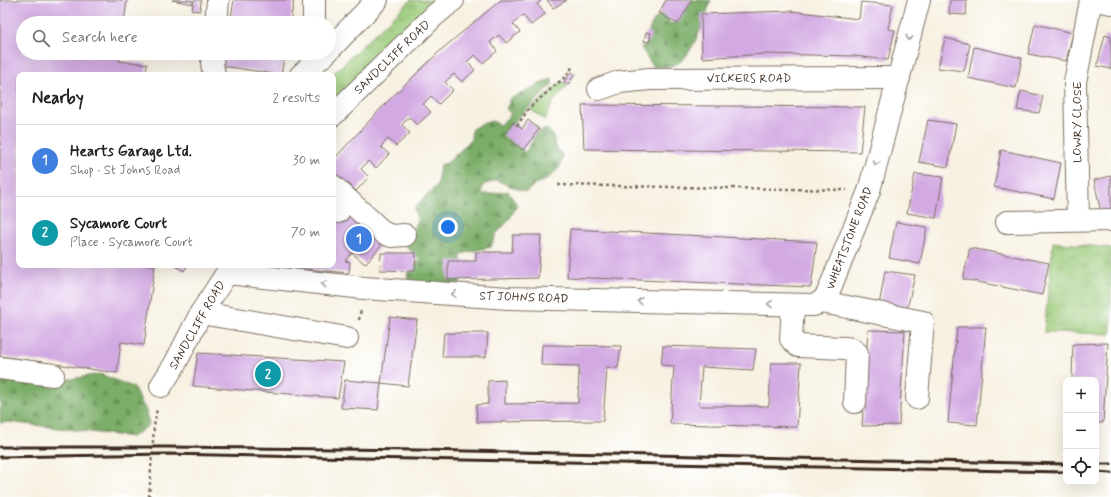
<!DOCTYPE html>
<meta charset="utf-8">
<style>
body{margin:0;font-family:Mynerve,sans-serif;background:#f2f2f2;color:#222}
.controls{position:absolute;right:12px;bottom:12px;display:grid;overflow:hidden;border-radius:8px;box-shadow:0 4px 16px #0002}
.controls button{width:36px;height:36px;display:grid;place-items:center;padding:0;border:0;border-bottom:1px solid #e0e0e0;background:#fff;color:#222;font:20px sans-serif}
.you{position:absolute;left:448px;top:227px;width:14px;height:14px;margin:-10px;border:3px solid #fff;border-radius:50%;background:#1a73e8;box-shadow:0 0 0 6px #1a73e833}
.badge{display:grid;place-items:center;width:26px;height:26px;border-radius:50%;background:#2563eb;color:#fff;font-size:13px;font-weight:700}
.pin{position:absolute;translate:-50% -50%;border:2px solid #fff;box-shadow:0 1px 4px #0006}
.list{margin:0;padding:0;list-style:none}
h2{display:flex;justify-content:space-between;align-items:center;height:52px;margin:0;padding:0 16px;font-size:17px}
h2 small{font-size:13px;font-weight:400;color:#767676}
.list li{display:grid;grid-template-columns:26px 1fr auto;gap:12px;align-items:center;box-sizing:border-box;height:72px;padding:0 16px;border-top:1px solid #e0e0e0}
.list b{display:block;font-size:15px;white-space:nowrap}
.list p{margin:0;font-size:13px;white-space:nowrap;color:#767676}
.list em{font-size:13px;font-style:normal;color:#767676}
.icon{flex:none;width:22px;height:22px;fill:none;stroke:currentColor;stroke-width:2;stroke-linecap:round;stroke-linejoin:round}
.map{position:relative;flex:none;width:1111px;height:497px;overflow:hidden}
.search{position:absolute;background:#fff;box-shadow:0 4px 16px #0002;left:16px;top:16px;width:320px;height:44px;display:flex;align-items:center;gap:10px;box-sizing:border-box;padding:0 14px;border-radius:22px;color:#767676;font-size:15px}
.panel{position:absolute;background:#fff;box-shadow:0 4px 16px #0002;left:16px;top:72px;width:320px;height:196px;border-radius:8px}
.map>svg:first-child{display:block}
.grass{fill:url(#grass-tufts);stroke:#6a7a4b}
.forest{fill:url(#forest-firs);stroke:#5b6c43}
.building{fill:#d2a9e2}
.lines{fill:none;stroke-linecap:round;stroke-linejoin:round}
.minor-casing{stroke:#7d7062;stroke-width:24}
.path{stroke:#7d7062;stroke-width:2.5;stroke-dasharray:3 3;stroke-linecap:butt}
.minor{stroke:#fff;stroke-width:22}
.rail{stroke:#3b2a1e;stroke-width:3}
.oneway{stroke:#a79f9a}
.labels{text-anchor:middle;stroke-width:3;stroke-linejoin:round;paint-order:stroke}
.street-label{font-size:12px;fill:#3b2a1e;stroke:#fff}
</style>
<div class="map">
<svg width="1111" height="497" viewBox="0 0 1111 497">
<defs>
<pattern id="grass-tufts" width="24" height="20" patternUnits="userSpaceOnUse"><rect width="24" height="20" fill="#9ac978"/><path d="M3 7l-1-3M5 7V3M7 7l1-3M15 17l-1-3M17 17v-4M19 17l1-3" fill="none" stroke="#7fa362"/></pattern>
<pattern id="forest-firs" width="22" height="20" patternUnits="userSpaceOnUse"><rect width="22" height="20" fill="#7bad68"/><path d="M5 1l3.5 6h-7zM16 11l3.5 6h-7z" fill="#668d55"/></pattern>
</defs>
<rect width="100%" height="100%" fill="#fff"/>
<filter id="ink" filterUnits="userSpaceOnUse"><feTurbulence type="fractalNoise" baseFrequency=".025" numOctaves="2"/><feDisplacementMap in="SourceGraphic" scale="8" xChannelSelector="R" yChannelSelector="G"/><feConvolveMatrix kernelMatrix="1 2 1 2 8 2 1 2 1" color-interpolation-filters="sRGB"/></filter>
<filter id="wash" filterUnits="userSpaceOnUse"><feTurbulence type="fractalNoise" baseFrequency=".012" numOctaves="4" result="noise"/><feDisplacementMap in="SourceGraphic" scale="16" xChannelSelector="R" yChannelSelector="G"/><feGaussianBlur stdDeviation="0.9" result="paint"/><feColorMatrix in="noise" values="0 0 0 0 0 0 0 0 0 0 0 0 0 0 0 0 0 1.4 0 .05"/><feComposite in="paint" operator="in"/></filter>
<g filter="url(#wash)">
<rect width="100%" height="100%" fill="#f7f1e1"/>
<g class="grass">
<path d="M411 0H441L333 103 332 75 372 36Z"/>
<path d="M562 81 568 85 553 102 545 120 530 109Z"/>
<path d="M1053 242 1111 248V334L1044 332Z"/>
</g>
<g class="forest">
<path d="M686 0H711C706 16 694 51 681 61 673 67 663 67 654 67L648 59 641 47 647 45C648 32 651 19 663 13L671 24 679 19Z"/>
<path d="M552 79V85L517 119 508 132 525 153 532 142 534 133 547 129 553 135 555 145 563 157 559 168 547 180 537 183 526 192 509 186 497 180 483 185 481 194H491L508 191 517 205 509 220 496 234 491 247 461 254 460 284 409 285 407 274 420 260 404 244 418 221 414 209 426 195 437 186 440 165 447 163 467 144 471 139 472 129 481 124 492 121 500 125 511 114 506 109 509 103V99L546 81Z"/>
<path d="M100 374 133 387 147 412 149 425 132 437 9 422 0 423V380L4 382 19 379 59 381Z"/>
</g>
<g id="blocks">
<g class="building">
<path d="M0 0H127L124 23H23V53H120L119 61 147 64 146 75H19V265H155L144 345 121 342 117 373 0 356Z"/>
<path d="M172 0H192V4Z"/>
<path d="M194 0H201L200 11 192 10Z"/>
<path d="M234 0H294L290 23H230Z"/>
<path d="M501 0H542L537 4 545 14 531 25 523 15 513 24 520 32 506 43 499 35 490 42 497 51 483 63 475 55 471 58 467 62 475 70 462 82 454 74 445 82 453 90 439 104 431 96 423 104 431 112 417 125 409 117 402 125 410 133 396 146 388 139 381 147 389 154 376 168 368 161 361 169 369 177 356 191 348 183 344 187 333 177V160L386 103 442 49Z"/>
<path d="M547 0H567L553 8Z"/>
<path d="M666 0H692L678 24 659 13Z"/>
<path d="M950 0H967L966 15 949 14Z"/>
<path d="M861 2 893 5 888 29 895 30 888 60 855 56 765 54 702 58 701 14 791 11 859 19Z"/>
<path d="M1035 24 1073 33 1066 61 1028 54Z"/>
<path d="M646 32 651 33 649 42 644 41Z"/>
<path d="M1105 35 1111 37V69L1097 66Z"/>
<path d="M945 38 970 44 964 71 938 68Z"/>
<path d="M974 47 1022 58 1016 88 968 78Z"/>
<path d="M225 53H285L281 75 223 66Z"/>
<path d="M571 72 575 74 568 85 564 82Z"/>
<path d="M1021 91 1043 96 1039 113 1017 110Z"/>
<path d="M582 105 865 107 860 152 584 149Z"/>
<path d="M528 120 539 129 523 150 503 135 513 122 522 129Z"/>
<path d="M928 120 956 124 948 167 919 162Z"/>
<path d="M1001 150 1061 163 1054 199 994 187Z"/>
<path d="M915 174 943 177 936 218 907 213Z"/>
<path d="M1111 176V211L1101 213 1094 180Z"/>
<path d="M349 210 385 241 365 264 352 253 345 261 350 262 349 273 270 266V265H333V228Z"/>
<path d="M896 222 927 227 920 264 889 258Z"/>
<path d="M570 229 817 242 811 287 567 277Z"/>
<path d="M513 235H541L538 278 448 280V261H476V252H512Z"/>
<path d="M970 248 1049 263 1042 295 963 279Z"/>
<path d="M381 253H416L415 271 380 270Z"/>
<path d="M174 265H188L184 271Z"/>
<path d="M885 271 915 275 907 309 879 306Z"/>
<path d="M390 317 417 320 408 386 381 383Z"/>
<path d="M957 327H986L977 425 948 423Z"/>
<path d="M868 330 905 331 899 425 862 426Z"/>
<path d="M444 333H488L486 357H442Z"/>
<path d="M1108 343 1103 423H1096V380H1072L1073 344Z"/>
<path d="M542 345 621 346 618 368 607 367 603 421 477 422 476 405 488 404V381L505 380V404L578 403 579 366 541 365Z"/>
<path d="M663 346 756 349 753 370 702 367 699 406H769L771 363H801L797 427 670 424 674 366 661 365Z"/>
<path d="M198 353 344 362 338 398 193 386Z"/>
<path d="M345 380 381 383 378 410 341 408Z"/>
</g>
</g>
</g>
<g filter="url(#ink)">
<use href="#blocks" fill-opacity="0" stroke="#7d7062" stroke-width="1"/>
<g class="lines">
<g class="minor-casing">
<g id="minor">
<path d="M314 0V23"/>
<path d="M1097 0 1111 3"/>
<path d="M216 23 218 0"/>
<path d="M329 50 377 0"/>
<path d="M213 53 212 63 214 75"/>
<path d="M301 75 326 53"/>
<path d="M599 89 619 82 650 79 899 78"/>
<path d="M333 115 435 15 453 0"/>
<path d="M333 186 384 233 391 236 405 235"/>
<path d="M333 208 338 212"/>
<path d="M1078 220 1075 82 1091 0"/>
<path d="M1007 222 1111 220"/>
<path d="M227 273 364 288 508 298 813 305 822 302 923 322 917 398"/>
<path d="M822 302 828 293 869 191 919 0"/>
<path d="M793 305 791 339 798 346 845 348 852 349 857 353 855 402"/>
<path d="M201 313 347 338"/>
<path d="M0 368 53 375"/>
<path d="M161 386 175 364 201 313 232 265"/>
</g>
</g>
<g class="path">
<path d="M517 126 529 108 565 77 574 65"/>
<path d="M558 185 847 190"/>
<path d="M359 320 361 309"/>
<path d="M149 497 154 427 157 408"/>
</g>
<use href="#minor" class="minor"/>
<g class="rail">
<path d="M0 447H168L419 450 1066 464"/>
<path d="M0 457 167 454 1066 472"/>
<path d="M1096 464H1111"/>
<path d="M1096 472 1111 473"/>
</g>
</g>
<defs><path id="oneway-chevron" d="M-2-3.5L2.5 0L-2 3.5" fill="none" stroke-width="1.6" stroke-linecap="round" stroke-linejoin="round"/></defs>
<g class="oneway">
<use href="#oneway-chevron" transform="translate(909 38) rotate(105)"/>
<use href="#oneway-chevron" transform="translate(876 163) rotate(105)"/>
<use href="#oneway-chevron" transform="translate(324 284) rotate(-174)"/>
<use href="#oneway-chevron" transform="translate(454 294) rotate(-176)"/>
<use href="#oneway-chevron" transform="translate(640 301) rotate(-179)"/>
<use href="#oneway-chevron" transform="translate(770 304) rotate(-179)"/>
</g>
</g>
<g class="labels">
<g class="street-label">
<text transform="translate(392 57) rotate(-44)" y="4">SANDCLIFF ROAD</text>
<text x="749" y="82">VICKERS ROAD</text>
<text transform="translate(1077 122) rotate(-90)" y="4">LOWRY CLOSE</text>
<text transform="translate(849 238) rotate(-69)" y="4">WHEATSTONE ROAD</text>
<text transform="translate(524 297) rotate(2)" y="4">ST JOHNS ROAD</text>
<text transform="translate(197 325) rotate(-60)" y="4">SANDCLIFF ROAD</text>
</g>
</g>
</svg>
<div class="controls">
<button>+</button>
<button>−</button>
<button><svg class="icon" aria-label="locate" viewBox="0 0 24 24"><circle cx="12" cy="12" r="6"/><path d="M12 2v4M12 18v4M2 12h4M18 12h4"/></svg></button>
</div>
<div class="you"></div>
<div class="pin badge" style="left:359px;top:239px;background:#3f7fe0">1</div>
<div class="pin badge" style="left:268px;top:374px;background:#0f9aa8">2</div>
<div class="search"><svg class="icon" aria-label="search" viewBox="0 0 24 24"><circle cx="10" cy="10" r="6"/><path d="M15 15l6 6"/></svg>Search here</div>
<section class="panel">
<h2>Nearby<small>2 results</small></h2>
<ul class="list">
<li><span class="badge" style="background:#3f7fe0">1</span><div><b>Hearts Garage Ltd.</b><p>Shop · St Johns Road</p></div><em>30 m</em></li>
<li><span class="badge" style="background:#0f9aa8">2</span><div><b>Sycamore Court</b><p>Place · Sycamore Court</p></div><em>70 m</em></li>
</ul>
</section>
</div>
